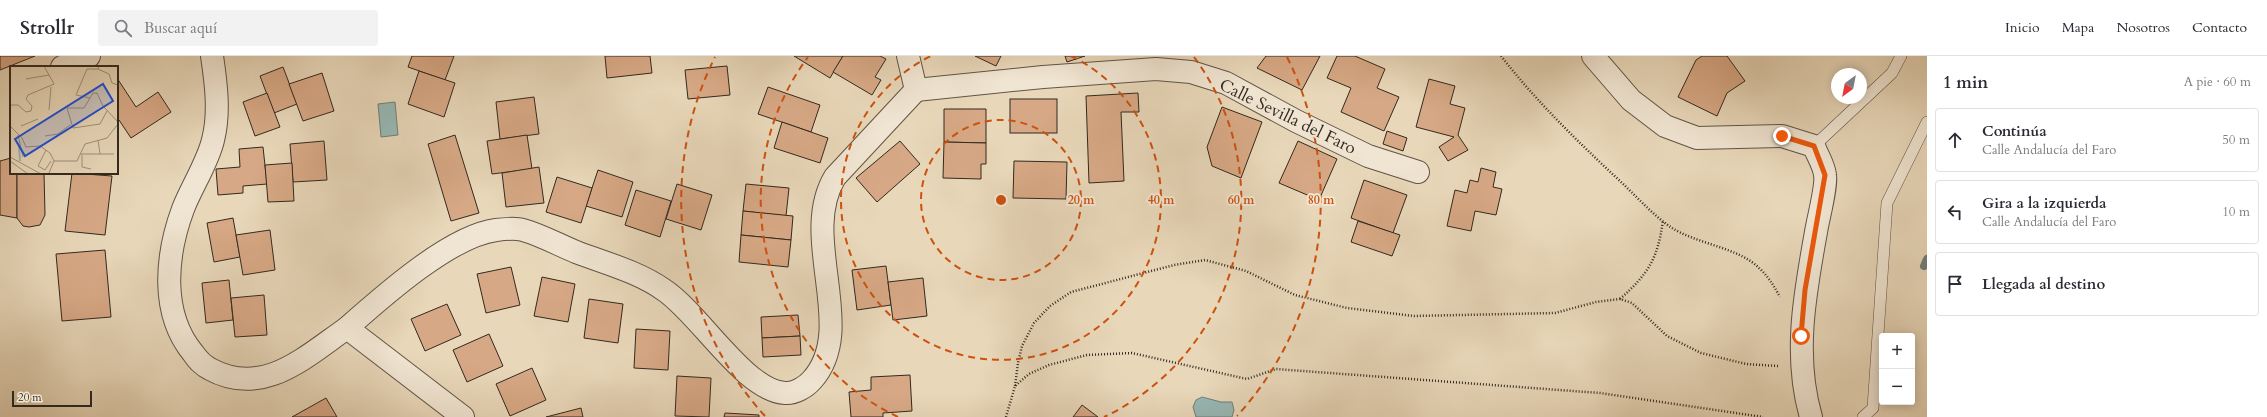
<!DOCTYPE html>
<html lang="es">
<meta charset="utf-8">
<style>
body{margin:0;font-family:Cardo,serif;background:#f2f2f3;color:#2b2b33}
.controls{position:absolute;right:12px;bottom:12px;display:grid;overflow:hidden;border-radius:4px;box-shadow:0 2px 10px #0003}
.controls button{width:36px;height:36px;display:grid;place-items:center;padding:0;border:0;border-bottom:1px solid #e1e1e2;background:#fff;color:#2b2b33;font:20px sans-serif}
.compass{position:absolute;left:1831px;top:12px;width:36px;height:36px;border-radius:50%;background:#fff;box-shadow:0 2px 10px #0003;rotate:212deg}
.scale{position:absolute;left:12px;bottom:10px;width:80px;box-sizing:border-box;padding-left:4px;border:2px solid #32291f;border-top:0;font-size:11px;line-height:14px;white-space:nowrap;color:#32291f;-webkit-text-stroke:3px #f0e5d2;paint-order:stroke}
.stop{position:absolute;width:12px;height:12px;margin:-9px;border:3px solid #ea580c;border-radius:50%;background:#fff}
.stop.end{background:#ea580c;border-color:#fff;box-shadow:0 1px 4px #0008}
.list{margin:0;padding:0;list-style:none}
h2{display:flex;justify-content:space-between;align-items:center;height:52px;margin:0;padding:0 16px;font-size:17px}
h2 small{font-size:13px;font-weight:400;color:#7c7c81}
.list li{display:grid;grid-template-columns:26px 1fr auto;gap:12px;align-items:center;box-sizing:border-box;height:64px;margin:0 8px 8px;padding:0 8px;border:1px solid #e1e1e2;border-radius:4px}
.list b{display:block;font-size:15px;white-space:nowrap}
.list p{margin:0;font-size:13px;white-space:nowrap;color:#7c7c81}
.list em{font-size:13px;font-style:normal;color:#7c7c81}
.icon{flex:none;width:22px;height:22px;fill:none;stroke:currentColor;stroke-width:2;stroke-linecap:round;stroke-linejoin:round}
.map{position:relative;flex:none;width:1927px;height:361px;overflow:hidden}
header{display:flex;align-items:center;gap:24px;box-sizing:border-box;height:56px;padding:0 20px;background:#fff;border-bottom:1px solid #e1e1e2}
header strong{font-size:19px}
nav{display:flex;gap:22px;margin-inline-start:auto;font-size:14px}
.search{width:280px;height:36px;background:#f2f2f3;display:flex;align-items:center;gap:10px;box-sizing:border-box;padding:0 14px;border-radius:4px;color:#7c7c81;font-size:15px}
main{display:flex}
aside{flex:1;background:#fff}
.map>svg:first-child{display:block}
.water{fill:#98b8b5;stroke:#6f7f79}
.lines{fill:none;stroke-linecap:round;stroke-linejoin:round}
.stream{stroke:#6f7f79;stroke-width:8}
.building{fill:#d7a885;stroke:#32291f}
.lane-casing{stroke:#605446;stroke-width:12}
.street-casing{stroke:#605446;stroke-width:24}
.path{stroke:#32291f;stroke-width:2.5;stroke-dasharray:1 2;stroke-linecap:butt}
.lane{stroke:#f0e5d2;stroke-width:11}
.street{stroke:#f0e5d2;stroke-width:22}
.route{stroke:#ea580c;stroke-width:5}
.ring{fill:none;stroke:#cd520f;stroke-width:2;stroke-dasharray:7 5}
.labels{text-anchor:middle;stroke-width:4;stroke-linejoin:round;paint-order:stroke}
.street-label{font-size:17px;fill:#32291f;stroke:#f0e5d2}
.inset-river{fill:none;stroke:#98b8b5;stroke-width:2}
.inset-road{fill:none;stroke:#9f917b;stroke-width:1}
.view{fill:#1d4ed8;fill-opacity:0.15;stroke:#1d4ed8;stroke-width:2}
.inset-edge{fill:none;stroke:#32291f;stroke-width:2}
.centre{fill:#cd520f;stroke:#f0e5d2;stroke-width:2}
.ring-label{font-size:12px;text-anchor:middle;font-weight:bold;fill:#cd520f;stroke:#f0e5d2;stroke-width:4;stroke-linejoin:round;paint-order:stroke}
</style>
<header>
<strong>Strollr</strong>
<div class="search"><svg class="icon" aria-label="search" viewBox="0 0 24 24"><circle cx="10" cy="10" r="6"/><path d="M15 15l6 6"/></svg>Buscar aquí</div>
<nav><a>Inicio</a><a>Mapa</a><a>Nosotros</a><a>Contacto</a></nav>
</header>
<main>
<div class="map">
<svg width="1927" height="361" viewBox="0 0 1927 361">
<rect width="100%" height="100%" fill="#e8d7b9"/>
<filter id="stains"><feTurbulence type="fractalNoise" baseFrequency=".005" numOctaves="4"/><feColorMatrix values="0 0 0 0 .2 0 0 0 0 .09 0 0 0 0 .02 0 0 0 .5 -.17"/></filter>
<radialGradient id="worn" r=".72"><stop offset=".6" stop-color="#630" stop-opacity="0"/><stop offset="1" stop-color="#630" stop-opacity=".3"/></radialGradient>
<g class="water">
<path d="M395 46 398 79 381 81 378 48Z"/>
<path d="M1202 341 1221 346H1232L1234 354 1232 361H1196L1193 351 1196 344Z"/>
</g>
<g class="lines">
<path class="stream" d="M1924 210 1927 203"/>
</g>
<g class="building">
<path d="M0 0H35L0 14Z"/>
<path d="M412 0H454L445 24 408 11Z"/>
<path d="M605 0H650L652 17 607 22Z"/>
<path d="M794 0H843L830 22Z"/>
<path d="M843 0H880L886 3 875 21 881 24 872 39 833 16Z"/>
<path d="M975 0H1001L996 10Z"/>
<path d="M1065 0H1085L1067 6Z"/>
<path d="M1266 0H1320L1302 34 1257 12Z"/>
<path d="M1337 0H1355L1385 13 1377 32 1399 41 1384 75 1341 56 1351 32 1327 22Z"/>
<path d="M1702 0H1727L1745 25 1727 37 1717 60 1678 41 1696 4Z"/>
<path d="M727 10 730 39 688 43 685 14Z"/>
<path d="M283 11 297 48 274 57 260 20Z"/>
<path d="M419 15 455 27 444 61 408 48Z"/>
<path d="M322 17 334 55 303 65 289 28Z"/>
<path d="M117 22 136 51 158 36 171 56 131 82 119 64 117 65Z"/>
<path d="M1429 23 1455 30 1450 48 1465 52 1458 79 1468 94 1448 105 1439 91 1454 81 1416 71Z"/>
<path d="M768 31 820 49 811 76 758 58Z"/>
<path d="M267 37 280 71 255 80 243 46Z"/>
<path d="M1138 37 1139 56H1121L1124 125 1089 127 1086 40Z"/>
<path d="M534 41 539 78 500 83 496 46Z"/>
<rect x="1010" y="43" width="47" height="34"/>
<path d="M1222 51 1262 66 1241 122 1212 110 1207 91Z"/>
<path d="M944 53H986V87L944 86Z"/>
<path d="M782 66 828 82 820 107 774 92Z"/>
<path d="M1387 75 1407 82 1403 95 1383 88Z"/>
<path d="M455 79 479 157 451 165 428 88Z"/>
<path d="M527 79 532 113 492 118 487 85Z"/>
<path d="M324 85 327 124 293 126 290 88Z"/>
<path d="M900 85 920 108 877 146 856 122Z"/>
<path d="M1298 85 1337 103 1319 144 1279 127Z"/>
<path d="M944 86 986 87V108H981V123L943 122Z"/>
<path d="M263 91 267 128 243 130V137L218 139 216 113 240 111 239 93Z"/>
<path d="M11 102V117H17V162L0 159V105Z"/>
<path d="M1014 105 1067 106 1066 143 1013 142Z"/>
<path d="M292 107 294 145 268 146 265 109Z"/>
<path d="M539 111 544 147 506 151 502 117Z"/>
<path d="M1481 112 1496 116 1493 131 1502 133 1496 159 1475 155 1471 175 1447 170 1455 134 1467 137 1470 124 1478 126Z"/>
<path d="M598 114 633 126 622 161 586 150Z"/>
<path d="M17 117H44L45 159 40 169 29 171 23 170 17 162Z"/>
<path d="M72 117 112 120 105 179 65 175Z"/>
<path d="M557 121 592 132 581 167 546 156Z"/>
<path d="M1364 124 1407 139 1393 177 1351 162Z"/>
<path d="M677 128 712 139 701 174 666 163Z"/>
<path d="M746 128 789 132 786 160 743 155Z"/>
<path d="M636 134 671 145 660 181 625 169Z"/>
<path d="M743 155 793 160 791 184 741 179Z"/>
<path d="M233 162 240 201 214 206 207 167Z"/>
<path d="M1358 165 1400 179 1392 200 1351 186Z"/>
<path d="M270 174 275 214 243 219 236 179Z"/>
<path d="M741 179 791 184 788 211 739 206Z"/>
<path d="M105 194 111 261 62 265 56 198Z"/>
<path d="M886 210 891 249 857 254 852 214Z"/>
<path d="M511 211 520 249 486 257 477 218Z"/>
<path d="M542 221 575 228 568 266 534 260Z"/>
<path d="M923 222 927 260 893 264 888 226Z"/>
<path d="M229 224 233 264 206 267 202 227Z"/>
<path d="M264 239 267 279 235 281 231 242Z"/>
<path d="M589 243 623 248 618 287 584 282Z"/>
<path d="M447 248 461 279 425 295 411 263Z"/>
<path d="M798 259 800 280 762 282 761 261Z"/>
<path d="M636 273 670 275 668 314 634 312Z"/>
<path d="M489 278 503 310 467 326 453 294Z"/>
<path d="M800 280 801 299 763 301 762 282Z"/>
<path d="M532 312 546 344 510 360 496 328Z"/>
<path d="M910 319 912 355 883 357V361H851L849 336 871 334V321Z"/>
<path d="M677 320 711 322 709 361 675 360Z"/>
<path d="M326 342 337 361H292Z"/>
<path d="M1082 349 1098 361H1073Z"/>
<path d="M581 352 583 361H546Z"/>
<path d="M725 357 759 359V361H724Z"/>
</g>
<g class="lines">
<g class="lane-casing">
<g id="lane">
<path d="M1814 90 1892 17 1901 0"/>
<path d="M1863 361 1873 352 1887 147 1927 66"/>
</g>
</g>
<g class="street-casing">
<g id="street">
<path d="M212 0C216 27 220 57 213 84 208 106 191 132 183 153 166 199 160 257 193 297 198 304 202 309 210 313 263 342 305 301 347 272L463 361"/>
<path d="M1593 0 1631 44 1665 70 1697 82 1782 80 1814 90C1817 99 1824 109 1825 119 1827 130 1818 163 1816 176 1805 237 1793 300 1811 361"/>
<path d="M62 11 89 0"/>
<path d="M916 34 1043 21 1156 13 1191 16 1226 27 1296 65 1368 100 1418 116"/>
<path d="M347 272C382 241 450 180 496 174 504 173 516 172 523 174 541 179 559 189 576 196 605 207 639 216 664 234 699 257 745 335 785 337 794 338 806 331 812 324 859 272 798 182 835 121L916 34 908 0"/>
</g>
</g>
<g class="path">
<path d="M1501 0C1537 46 1577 85 1620 125 1636 140 1651 157 1669 170 1695 188 1738 191 1759 212 1768 220 1774 230 1780 241"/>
<path d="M1620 243C1648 218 1658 203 1663 164"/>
<path d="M1015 330 1018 307 1022 290 1034 267 1050 250 1071 236 1174 209 1205 204 1246 215 1295 239 1347 252 1414 260 1555 257 1596 246 1620 243 1632 247 1667 280 1701 297 1746 308 1778 310"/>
<path d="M1006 361 1015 330 1029 318 1049 309 1087 299 1132 297 1247 323 1276 313 1600 337 1763 361"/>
</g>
<use href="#lane" class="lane"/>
<use href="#street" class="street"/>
</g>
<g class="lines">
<path class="route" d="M1782 80 1814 90 1825 119 1805 234 1801 280"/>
</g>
<g class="ring">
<circle cx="1001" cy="144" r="80"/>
<path d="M1071 0A160 160 0 1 1 931 0"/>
<path d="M898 361A240 240 0 0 1 808 1M1194 1A240 240 0 0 1 1104 361"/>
<path d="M765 360A320 320 0 0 1 715 1M1287 1A320 320 0 0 1 1237 360"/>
</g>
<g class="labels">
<g class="street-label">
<text transform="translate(1288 60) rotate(26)" y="6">Calle Sevilla del Faro</text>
</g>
</g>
<g transform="translate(10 10)">
<rect width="108" height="108" fill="#e8d7b9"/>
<path class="inset-river" d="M9 80 10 95"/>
<path class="inset-road" d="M89 0 88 3 99 8 102 17 108 19M88 3H77L66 29 80 32 83 27H87L93 40 108 56M16 13 39 9M80 32 74 42H57L63 62 90 58 97 45M0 39H8L16 46 21 45 22 40 16 33 18 29 44 18 34 0M39 44 41 21M0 60 12 72 16 81 30 80 40 87 44 95M11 60 28 53M8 69 13 91M35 70 48 68 60 59M88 74 90 88M36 84 28 100 35 104 41 95M70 88H104M72 89V101L81 103M0 91 31 108M0 95 18 108M44 95H67L75 78 97 72 108 58M39 107 44 95"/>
<path class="view" d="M93 18 103 35 15 90 5 73Z"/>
<rect width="108" height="108" class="inset-edge"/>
</g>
<circle cx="1001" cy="144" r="6" class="centre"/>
<g class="ring-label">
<text x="1081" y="148">20 m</text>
<text x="1161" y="148">40 m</text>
<text x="1241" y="148">60 m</text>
<text x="1321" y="148">80 m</text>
</g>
<rect width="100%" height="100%" filter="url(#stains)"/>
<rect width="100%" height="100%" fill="url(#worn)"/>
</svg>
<div class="controls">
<button>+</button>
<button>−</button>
</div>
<svg class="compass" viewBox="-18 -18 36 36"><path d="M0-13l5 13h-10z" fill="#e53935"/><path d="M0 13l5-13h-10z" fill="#7c7c81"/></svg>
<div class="scale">20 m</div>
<div class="stop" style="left:1801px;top:280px"></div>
<div class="stop end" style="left:1782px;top:80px"></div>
</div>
<aside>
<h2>1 min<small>A pie · 60 m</small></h2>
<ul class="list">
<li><svg class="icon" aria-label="ahead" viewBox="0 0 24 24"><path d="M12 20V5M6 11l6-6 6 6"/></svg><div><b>Continúa</b><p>Calle Andalucía del Faro</p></div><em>50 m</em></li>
<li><svg class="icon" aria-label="left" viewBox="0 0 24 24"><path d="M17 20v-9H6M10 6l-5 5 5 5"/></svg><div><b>Gira a la izquierda</b><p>Calle Andalucía del Faro</p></div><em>10 m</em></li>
<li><svg class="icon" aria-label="arrive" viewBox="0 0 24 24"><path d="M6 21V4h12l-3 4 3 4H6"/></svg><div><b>Llegada al destino</b></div></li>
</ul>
</aside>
</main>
